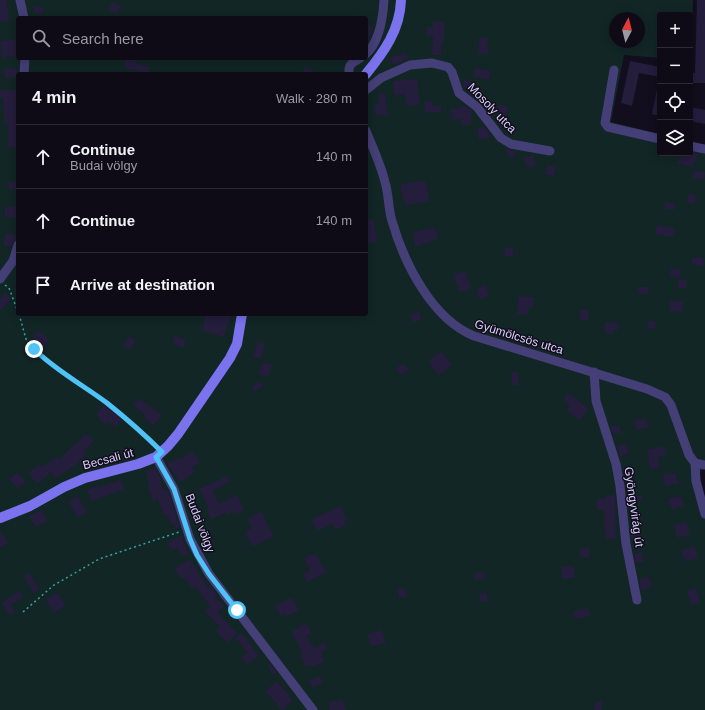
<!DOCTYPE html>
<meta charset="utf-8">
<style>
body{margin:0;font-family:Arial,sans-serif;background:#1c1823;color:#f1f3f6}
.controls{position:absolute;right:12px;top:12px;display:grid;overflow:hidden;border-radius:4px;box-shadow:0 2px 10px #0003}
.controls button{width:36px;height:36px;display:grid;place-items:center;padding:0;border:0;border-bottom:1px solid #2e2b35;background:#0e0a16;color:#f1f3f6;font:20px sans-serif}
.compass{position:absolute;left:609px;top:12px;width:36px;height:36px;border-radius:50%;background:#0e0a16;box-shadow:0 2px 10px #0003;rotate:7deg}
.stop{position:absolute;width:12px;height:12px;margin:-9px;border:3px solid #4fc3f7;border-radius:50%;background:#fff}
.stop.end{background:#4fc3f7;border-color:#fff;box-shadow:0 1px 4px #0008}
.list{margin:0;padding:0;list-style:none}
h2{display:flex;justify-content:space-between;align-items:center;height:52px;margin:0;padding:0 16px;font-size:17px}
h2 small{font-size:13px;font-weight:400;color:#9b9aa1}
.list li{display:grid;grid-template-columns:26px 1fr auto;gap:12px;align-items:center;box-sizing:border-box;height:64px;padding:0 16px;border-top:1px solid #2e2b35}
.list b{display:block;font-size:15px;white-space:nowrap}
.list p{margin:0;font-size:13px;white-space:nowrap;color:#9b9aa1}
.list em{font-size:13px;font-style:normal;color:#9b9aa1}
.icon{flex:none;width:22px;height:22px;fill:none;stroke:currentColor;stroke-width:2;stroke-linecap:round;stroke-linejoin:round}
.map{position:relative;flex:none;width:705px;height:710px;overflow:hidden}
.search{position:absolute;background:#0e0a16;box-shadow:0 2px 10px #0003;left:16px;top:16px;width:352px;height:44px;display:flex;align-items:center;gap:10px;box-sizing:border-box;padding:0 14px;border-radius:4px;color:#9b9aa1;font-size:15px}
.panel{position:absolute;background:#0e0a16;box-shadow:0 2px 10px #0003;left:16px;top:72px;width:352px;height:244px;border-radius:4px}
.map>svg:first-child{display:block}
.green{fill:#122626;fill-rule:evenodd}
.building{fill:#241d3c}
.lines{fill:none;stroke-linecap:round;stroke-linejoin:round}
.path{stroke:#3ba2a1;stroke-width:1.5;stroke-dasharray:2 3;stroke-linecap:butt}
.minor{stroke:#443f77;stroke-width:9}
.secondary{stroke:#7b72ee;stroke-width:10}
.route{stroke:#4fc3f7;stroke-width:5}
.labels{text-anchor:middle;stroke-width:3;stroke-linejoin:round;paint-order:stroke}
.street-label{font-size:12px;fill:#d7d0f9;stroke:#120e1d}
</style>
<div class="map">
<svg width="705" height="710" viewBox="0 0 705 710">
<rect width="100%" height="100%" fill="#120e1d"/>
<path class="green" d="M0 0H693L691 61 690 15H660V58L624 55 611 122 660 134V153H690V142L705 145V469L697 472 705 511V710H0ZM18 18H366V58H18ZM615 18H639V42H615ZM18 74H366V314H18Z"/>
<g class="building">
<path d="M0 0H6L10 20 0 22Z"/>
<path d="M697 0H705V83H690V72L695 73Z"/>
<path d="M112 2 121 5 117 14 109 11Z"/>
<path d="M34 6 43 7 42 14 34 13Z"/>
<path d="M433 22H445L444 43 441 42V55H432L433 36H427V27H433Z"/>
<path d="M366 24 372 25 371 36 367 43Z"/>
<path d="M478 38H487L489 53 479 54Z"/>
<path d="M8 40H18V55L2 58 0 41Z"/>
<path d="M406 53 408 59 393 65 390 57Z"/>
<path d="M126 58 137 60 136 64 150 67 148 73 124 68Z"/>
<path d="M630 61 660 67V77L639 73 632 106 621 103Z"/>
<path d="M305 67 320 74H302Z"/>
<path d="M16 68 17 77 5 78 4 69Z"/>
<path d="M475 68 491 71 489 80 473 77Z"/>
<path d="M417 79 420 104 406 106 405 94 394 95 393 81Z"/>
<path d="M463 79 474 83 472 90 464 88Z"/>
<path d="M657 89 660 90V116L652 114Z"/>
<path d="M0 90H16L17 147H8V125H5L3 98H0Z"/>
<path d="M385 93 388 115 376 116 374 104H379L378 94Z"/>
<path d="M432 101 433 106 441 105 442 112 425 113 424 102Z"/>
<path d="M461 104 471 110V125H461V119L451 120V109L461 108Z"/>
<path d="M498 104 508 107 505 117 499 115 500 111 497 110Z"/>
<path d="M690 107 705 110V124L690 121Z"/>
<path d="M484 126 488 132 490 138 479 140 477 128Z"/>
<path d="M506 149 515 151 516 156 509 158Z"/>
<path d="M690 152 698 154 693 167 677 163 679 157 685 158 687 153Z"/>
<path d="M533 155 536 165 527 168 524 158Z"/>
<path d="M547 165 556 167 554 176 546 175Z"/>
<path d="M693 171 705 172 704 180 692 178Z"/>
<path d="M425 180 430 201 405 205 400 185Z"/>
<rect x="9" y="182" width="7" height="7"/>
<path d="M688 194 696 195 695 203H687Z"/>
<path d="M665 202 676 204 675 210 665 209Z"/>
<rect x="5" y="207" width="11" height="10"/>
<path d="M373 219 378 241 366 244V220Z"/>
<path d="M657 225 675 228 673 237 655 234Z"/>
<path d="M435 227 438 239 415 247 412 232Z"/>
<path d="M5 233 15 234V240L11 247 4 246Z"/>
<path d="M513 247 514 255 505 257 504 248Z"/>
<path d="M692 257 704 258 703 266 692 265Z"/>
<path d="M671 268 681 269 680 278 670 276Z"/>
<path d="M466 271 471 289 459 292 454 274Z"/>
<path d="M678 279 687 280V288H678Z"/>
<path d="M486 285 489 296 479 299 476 288Z"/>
<path d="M638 287H649L648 294H638Z"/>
<path d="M5 293 11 298 0 312V299Z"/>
<path d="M518 296 534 297 533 307H529V315L517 314Z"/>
<path d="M670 300 683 301V312L670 311Z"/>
<path d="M588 309 589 320H581L580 310Z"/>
<path d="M419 311 422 319 413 323 410 315Z"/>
<path d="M206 314H231L224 337 202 331Z"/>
<path d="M648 320 656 322 655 329 647 328Z"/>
<path d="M604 322 619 323 618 330H613V334H606Z"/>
<path d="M37 331 49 339 45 346 33 338Z"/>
<path d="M175 335 186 340 183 348 172 343Z"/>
<path d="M129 336 136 341 130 350 123 345Z"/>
<path d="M257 342 265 344 261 359 253 357Z"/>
<path d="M441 351 452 365 439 376 428 362Z"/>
<path d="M262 362 272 365 268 377 259 374Z"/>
<path d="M403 363 409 370 401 376 395 369Z"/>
<path d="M518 371 519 385H512L511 372Z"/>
<path d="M259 381 263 386 255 392 251 387Z"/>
<path d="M568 393 589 409 580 420 566 410 570 405 563 399Z"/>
<path d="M139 398 162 415 153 426 144 418 146 416 133 405Z"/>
<path d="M103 405 122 418 116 427 108 422 106 425 98 419 99 417 96 415Z"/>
<path d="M646 418 648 428 636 430 634 421Z"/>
<path d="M620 425 621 433 613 434 611 426Z"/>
<path d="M86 434 94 441 84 452 86 454 75 465 56 478 51 472 37 484 28 473 39 464 42 467 57 457 59 459Z"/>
<path d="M625 443 629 453 620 457 617 446Z"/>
<path d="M664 446 666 455 658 457 660 468 651 470 647 450Z"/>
<path d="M192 451 200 462 192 468 195 472 180 483 167 463 179 458 180 460Z"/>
<path d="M155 468 160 477 163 490 167 489 168 491 180 527 176 529 174 524 172 525 168 515 164 516 158 499 153 501 149 489 146 470Z"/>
<path d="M623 468H628L629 474 624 475Z"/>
<path d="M17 472 26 482 17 489 9 479Z"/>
<path d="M676 473 678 484 665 486 663 475Z"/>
<path d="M227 476 230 481 213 491 219 504 237 495 244 510 236 514 234 512 227 515 226 512 211 520 207 510 209 509 199 489Z"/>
<path d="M121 480 124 489 92 501 87 490 98 485 99 487Z"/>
<path d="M634 493V496H642V500L628 501 627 494Z"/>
<path d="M605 495H615L616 539H605L604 510H597V499H605Z"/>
<path d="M77 496 87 512 78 518 68 502Z"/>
<path d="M681 496 684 506 672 510 668 499Z"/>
<path d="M341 506 347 519 344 520 346 525 335 530 333 524 317 531 312 519Z"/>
<path d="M41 510 47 521 35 527 29 516Z"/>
<path d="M261 511 274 536 252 547 245 532 252 528 247 519Z"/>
<path d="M687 522 690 535 677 538 674 525Z"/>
<path d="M638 529 640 538 632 540 631 531Z"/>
<path d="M0 531 8 543 0 548Z"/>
<path d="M182 535 184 544 189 552 182 557 177 548 172 551 168 543Z"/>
<path d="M694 546 698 558 685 562 681 550Z"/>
<path d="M580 548 590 549 589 558 580 557Z"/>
<path d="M643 552 644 562 636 563 634 553Z"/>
<path d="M316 553 326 573 307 582 303 574 310 571 304 558Z"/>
<path d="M190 559 208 588 210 586 216 594 214 596 224 606 218 613 237 633 227 643 216 631 220 627 205 611 210 606 196 587 192 589 185 577 181 579 174 569Z"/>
<path d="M574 566 575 578 562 579 561 567Z"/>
<path d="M484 572 485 579 475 580V573Z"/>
<path d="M30 573 39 590 33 593 24 576Z"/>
<path d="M649 577 652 588 641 590 639 579Z"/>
<path d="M404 587 407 597 399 598 397 588Z"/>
<path d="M696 588 700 602 691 605 687 591Z"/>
<path d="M19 591 23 597 11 605 15 612 10 616 2 603Z"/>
<path d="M58 593 66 606 53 613 46 599Z"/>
<path d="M487 593 488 601 480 602 479 594Z"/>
<path d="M292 597 299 610 286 617 284 614 280 616 275 606Z"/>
<path d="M588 608 590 616 575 619 573 611Z"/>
<path d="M306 623 312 632 306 636 314 648 324 643 327 649 321 652 325 662 311 667 310 665 305 667 300 654 303 652 291 632Z"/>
<path d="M382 630 386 643 371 647 367 634Z"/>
<path d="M242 632 259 656 247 665 241 658 247 652 235 637Z"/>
<path d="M270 664 277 672 273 675 267 665Z"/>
<path d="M320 676 323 683 312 688 308 681Z"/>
<path d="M277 681 293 700 282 710 265 691Z"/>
<path d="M342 699 346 710H330L328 703Z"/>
<path d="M602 701V710H595V702Z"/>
</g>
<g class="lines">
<g class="path">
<path d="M5 285 9 288 18 312"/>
<path d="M19 314 26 339 43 358 107 403 147 436 155 445"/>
<path d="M23 612 54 585 99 559 179 532"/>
</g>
<g class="minor">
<path d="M20 0 24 18"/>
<path d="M366 54C380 41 383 18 384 0"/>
<path d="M614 70 605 123 608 127 660 139"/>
<path d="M24 74 25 58"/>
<path d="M349 74C348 63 353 63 360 58"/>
<path d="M366 90 381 78 410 65 432 63 448 67 452 72 459 93 477 107 501 138 511 144 550 151"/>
<path d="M366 131C373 148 381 165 385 182 389 195 388 208 392 221 404 263 432 319 474 336L647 389 665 397 671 405 689 455 695 463 696 481 705 514"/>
<path d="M690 146 705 149"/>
<path d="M0 279 13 261 18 245"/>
<path d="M594 372 596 401 616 464 620 486 626 544 637 600"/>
<path d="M156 457 174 489 190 539 209 574 313 710"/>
<path d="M695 463 705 465"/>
</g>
<g class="secondary">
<path d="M366 74C384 52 400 30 401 0"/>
<path d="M0 518 30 506 64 487 85 478 138 464 156 457 168 446 178 434 230 358 237 344 242 314"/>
</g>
</g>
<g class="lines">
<path class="route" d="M34 349C55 370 83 385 107 403 127 419 145 435 162 452L156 457 174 489 190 539 197 555 209 574 237 610"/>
</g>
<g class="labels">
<g class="street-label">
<text transform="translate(492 108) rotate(46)" y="4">Mosoly utca</text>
<text transform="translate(519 337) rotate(17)" y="4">Gyümölcsös utca</text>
<text transform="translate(108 459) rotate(-15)" y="4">Becsali út</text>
<text transform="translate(634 507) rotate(82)" y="4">Gyöngyvirág út</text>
<text transform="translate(200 523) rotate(69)" y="4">Budai völgy</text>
</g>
</g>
</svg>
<div class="controls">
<button>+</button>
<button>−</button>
<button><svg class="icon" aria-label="locate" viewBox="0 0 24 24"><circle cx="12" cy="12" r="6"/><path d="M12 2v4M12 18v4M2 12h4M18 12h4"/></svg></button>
<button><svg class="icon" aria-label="layers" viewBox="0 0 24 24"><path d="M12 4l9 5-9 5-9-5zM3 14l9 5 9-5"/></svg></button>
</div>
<svg class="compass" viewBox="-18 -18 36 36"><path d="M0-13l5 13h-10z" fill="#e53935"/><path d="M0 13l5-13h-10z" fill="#9b9aa1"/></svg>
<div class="stop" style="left:237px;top:610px"></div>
<div class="stop end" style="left:34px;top:349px"></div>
<div class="search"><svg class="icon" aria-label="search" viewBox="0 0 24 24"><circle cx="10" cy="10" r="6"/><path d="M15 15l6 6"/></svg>Search here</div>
<section class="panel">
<h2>4 min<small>Walk · 280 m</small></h2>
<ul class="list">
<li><svg class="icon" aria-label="ahead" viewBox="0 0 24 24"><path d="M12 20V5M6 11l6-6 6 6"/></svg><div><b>Continue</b><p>Budai völgy</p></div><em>140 m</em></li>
<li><svg class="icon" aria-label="ahead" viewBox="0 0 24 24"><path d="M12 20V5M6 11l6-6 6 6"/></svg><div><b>Continue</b></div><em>140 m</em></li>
<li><svg class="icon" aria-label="arrive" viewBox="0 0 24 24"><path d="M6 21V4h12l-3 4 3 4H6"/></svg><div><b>Arrive at destination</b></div></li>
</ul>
</section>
</div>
